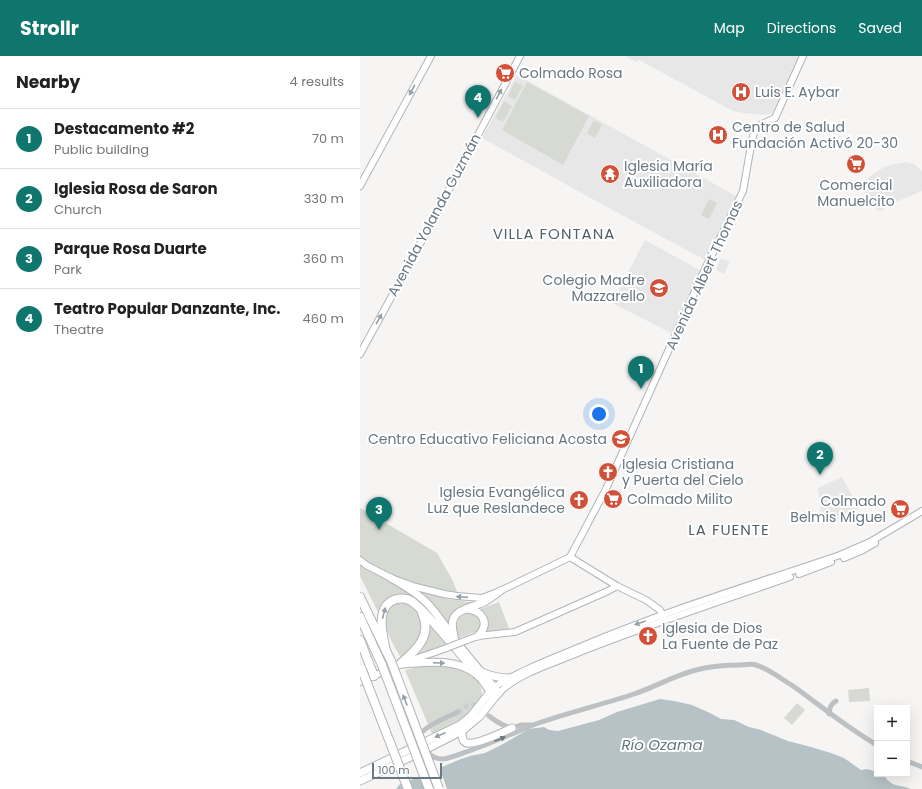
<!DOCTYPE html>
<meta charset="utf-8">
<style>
body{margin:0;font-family:Poppins,sans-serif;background:#f2f2f2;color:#222}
.controls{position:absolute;right:12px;bottom:12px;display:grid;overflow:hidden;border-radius:0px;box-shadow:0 4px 16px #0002}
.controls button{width:36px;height:36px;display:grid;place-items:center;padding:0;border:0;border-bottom:1px solid #e0e0e0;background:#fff;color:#222;font:20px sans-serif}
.scale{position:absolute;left:12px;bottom:10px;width:70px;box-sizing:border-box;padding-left:4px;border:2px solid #687781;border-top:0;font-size:11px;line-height:14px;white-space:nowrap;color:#687781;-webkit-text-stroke:3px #fff;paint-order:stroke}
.you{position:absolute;left:239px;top:358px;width:14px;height:14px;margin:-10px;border:3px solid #fff;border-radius:50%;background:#1a73e8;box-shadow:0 0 0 6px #1a73e833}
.badge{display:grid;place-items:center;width:26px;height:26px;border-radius:50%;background:#0f766e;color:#fff;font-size:13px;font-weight:700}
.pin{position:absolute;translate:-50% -33px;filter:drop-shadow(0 1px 2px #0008)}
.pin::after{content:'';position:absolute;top:21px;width:14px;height:12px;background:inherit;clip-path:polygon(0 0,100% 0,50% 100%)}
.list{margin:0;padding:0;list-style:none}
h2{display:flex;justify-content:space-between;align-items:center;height:52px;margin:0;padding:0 16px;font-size:17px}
h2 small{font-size:13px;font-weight:400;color:#767676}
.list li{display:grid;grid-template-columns:26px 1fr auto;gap:12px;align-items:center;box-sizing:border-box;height:60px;padding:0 16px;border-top:1px solid #e0e0e0}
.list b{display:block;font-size:15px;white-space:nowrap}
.list p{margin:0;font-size:13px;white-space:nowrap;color:#767676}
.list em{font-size:13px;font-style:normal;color:#767676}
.map{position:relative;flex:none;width:562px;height:733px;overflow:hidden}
header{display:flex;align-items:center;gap:24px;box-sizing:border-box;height:56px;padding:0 20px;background:#0f766e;color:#fff}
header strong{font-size:19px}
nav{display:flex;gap:22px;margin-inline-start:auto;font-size:14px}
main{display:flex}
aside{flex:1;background:#fff}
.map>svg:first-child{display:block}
.built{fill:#e6e7e6}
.green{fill:#d6dad2}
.water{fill:#b6c2c5}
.pier{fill:#f6f5f3}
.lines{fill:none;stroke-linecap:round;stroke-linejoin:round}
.tertiary-tunnel{stroke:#cbcfd1;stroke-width:5;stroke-dasharray:5 2.5;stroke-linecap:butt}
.secondary-casing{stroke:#b0b5b9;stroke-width:8}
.primary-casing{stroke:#b1b5b8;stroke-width:9}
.motorway-casing{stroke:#b1b4b7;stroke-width:10}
.tertiary{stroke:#bdc1c4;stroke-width:5}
.secondary{stroke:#fff;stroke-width:6}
.primary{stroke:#fff;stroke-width:7}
.motorway{stroke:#fff;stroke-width:8}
.secondary-bridge-casing{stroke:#b0b5b9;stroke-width:8;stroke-linecap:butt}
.motorway-bridge-casing{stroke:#b1b4b7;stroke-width:10;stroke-linecap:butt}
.secondary-bridge{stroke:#fff;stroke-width:6}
.motorway-bridge{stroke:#fff;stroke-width:8}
.oneway{fill:#95a0a7}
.oneway2{fill:#687781}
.labels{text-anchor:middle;stroke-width:4;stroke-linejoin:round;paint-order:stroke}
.poi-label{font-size:14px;fill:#687781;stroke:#fff;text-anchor:start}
.street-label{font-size:14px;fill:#687781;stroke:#fff}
.neighbourhood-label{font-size:15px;letter-spacing:1px;fill:#556067;stroke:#fff}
.water-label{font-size:15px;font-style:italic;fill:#63787d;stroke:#fff}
</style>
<header>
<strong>Strollr</strong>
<nav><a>Map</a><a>Directions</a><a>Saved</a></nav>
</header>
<main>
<aside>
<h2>Nearby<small>4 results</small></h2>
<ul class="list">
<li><span class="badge">1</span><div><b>Destacamento #2</b><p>Public building</p></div><em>70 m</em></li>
<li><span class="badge">2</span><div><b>Iglesia Rosa de Saron</b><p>Church</p></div><em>330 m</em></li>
<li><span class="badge">3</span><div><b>Parque Rosa Duarte</b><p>Park</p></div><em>360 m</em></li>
<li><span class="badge">4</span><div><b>Teatro Popular Danzante, Inc.</b><p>Theatre</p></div><em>460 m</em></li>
</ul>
</aside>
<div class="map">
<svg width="562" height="733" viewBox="0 0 562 733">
<rect width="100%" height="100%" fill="#f6f5f3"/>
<g class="built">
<path d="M265 0H440L413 56 410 58 403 59 384 57 373 55 279 4 276 6Z"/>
<path d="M157 19 376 140 345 204 247 151 122 82Z"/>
<path d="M546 106 554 108 562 115V135L526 150 522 155 517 154 502 131 503 127 509 121 524 111 535 108Z"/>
<path d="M285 184 345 217 315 279 252 247Z"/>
<path d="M361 202 370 206 364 218 356 214Z"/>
<path d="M482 421 499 452 495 456 483 463 462 469 458 432Z"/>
</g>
<g class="green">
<path d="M155 26 163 30 155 44 148 40Z"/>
<path d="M167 26 229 60 203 109 142 74Z"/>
<path d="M144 45 152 50 143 66 135 62Z"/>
<path d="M234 64 242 69 235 82 227 77Z"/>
<path d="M349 143 357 147 349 163 341 159Z"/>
<path d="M0 452 77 497 93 525 98 539 57 529 16 511 0 501Z"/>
<path d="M0 509 35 527 60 544 90 581 54 543 45 539 39 538 29 541 18 556 0 520Z"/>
<path d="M53 532 88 543 117 547 101 553 89 571Z"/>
<path d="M47 545C50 548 54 550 57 553 70 568 56 594 41 602 35 592 25 575 25 564 25 560 25 557 26 554L35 546Z"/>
<path d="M139 546 150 575H128C128 566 126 559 120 553Z"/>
<path d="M108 554C120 558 120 562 121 574L99 582 95 574 96 561Z"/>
<path d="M68 565 88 589 57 601C68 586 69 583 68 565Z"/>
<path d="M65 609C85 609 110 609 120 630 122 633 122 638 122 642L108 661 90 671 72 678 45 614Z"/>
<path d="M509 632 510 645 489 646 488 634Z"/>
<path d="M437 647 445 654 432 669 424 662Z"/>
</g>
<path class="water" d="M300 643 314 645 332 649 350 657 361 663 374 664 389 671 401 674 428 685 451 691 471 697 484 702 501 714 507 713 517 716V718H523C533 733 537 727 551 733H36L39 729 101 703 110 700 125 697 143 688 169 673 184 671 189 674 198 675 239 664 257 656Z"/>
<path class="pier" d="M79 710 87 733H66L60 718Z"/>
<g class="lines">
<path class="tertiary-tunnel" d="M98 656C105 651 112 646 120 650"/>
<g class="secondary-casing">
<g id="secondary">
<path d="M0 130 71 0"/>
<path d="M0 298 45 216 160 0"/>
<path d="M210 501 257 530 286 544 300 554 304 563"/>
<path d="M484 502 503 494 515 487"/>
<path d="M0 504 6 509 31 522 56 531 84 538 97 540 122 542 140 535 210 501 246 433 346 211 383 135 392 84 395 73 398 70 415 62 443 0"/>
<path d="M439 518 471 506"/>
<path d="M107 584 118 580 155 576 248 535 257 530"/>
<path d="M46 606 84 593"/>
<path d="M0 626 36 610"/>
<path d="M134 631C163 613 194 602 225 589 308 554 395 528 480 499L510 486 562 455"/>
<path d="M139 637C157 618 191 608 215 598 285 570 358 546 430 521"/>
</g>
</g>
<g class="primary-casing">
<g id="primary">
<path d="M106 553C122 554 131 567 118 580"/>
<path d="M94 579C86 553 107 554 124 546 130 543 135 539 140 535"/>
<path d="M40 608C65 607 94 601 116 618 123 623 127 633 133 639"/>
<path d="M122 616C131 620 139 622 149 622"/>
<path d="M101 672 103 684C105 686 105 687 108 687 117 689 143 676 152 672"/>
<path d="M0 717 100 669 111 660 134 631"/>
<path d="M0 725 59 697 102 675 120 660 135 641 139 637C125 620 110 604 96 585 86 572 78 558 66 546 56 536 43 529 31 522"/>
</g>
</g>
<g class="motorway-casing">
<g id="motorway">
<path d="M0 541 31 605"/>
<path d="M0 561 22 609"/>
<path d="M0 584 14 620"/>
<path d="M26 595C23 580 16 556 30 546 36 542 45 541 51 545 59 550 66 559 73 566 88 583 103 600 117 618"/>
<path d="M40 608C56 595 73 579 62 557"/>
</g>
</g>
<g class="tertiary">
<path d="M469 658C470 652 470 648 476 645"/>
<path d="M129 660 136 665 143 669 152 672 161 669H171"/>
<path d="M54 691C55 673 83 663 98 656"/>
<path d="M67 696C71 700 76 703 83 703 91 702 100 698 109 695 130 687 152 678 173 669 206 657 241 649 274 638 295 631 315 619 336 614 351 610 366 609 381 609 386 609 392 607 396 609 407 612 423 624 433 630 461 650 487 672 517 689"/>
<path d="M547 705 562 711"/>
</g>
<use href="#secondary" class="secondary"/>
<use href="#primary" class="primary"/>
<use href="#motorway" class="motorway"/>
<g class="secondary-bridge-casing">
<path id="secondary-bridge" d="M84 593 107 584"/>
</g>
<g class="motorway-bridge-casing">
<g id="motorway-bridge">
<path d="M31 605 79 733"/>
<path d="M22 609 69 733"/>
<path d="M2 614 48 733"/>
</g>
</g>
<use href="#secondary-bridge" class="secondary-bridge"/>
<use href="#motorway-bridge" class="motorway-bridge"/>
</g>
<defs><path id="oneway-solid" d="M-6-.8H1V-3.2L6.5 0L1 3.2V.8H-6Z"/></defs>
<g class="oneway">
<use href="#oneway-solid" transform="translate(52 34) rotate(119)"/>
<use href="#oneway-solid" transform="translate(139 38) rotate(-62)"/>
<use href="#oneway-solid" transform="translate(19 263) rotate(-61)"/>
<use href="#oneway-solid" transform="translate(102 541) rotate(-176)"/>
<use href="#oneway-solid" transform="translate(24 557) rotate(-75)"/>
<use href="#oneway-solid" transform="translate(280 567) rotate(161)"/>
<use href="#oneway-solid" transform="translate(79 607) rotate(2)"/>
<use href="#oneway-solid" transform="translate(45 644) rotate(-111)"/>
<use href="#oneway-solid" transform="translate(80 679) rotate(155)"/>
</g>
<use class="oneway2" href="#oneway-solid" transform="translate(140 683) rotate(-22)"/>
<defs>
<g id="supermarket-disc" transform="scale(1)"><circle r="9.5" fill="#d25037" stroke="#fff"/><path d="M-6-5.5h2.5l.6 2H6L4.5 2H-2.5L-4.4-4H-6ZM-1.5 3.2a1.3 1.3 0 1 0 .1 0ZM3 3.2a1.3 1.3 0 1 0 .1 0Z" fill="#fff"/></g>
<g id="hospital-disc" transform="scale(1)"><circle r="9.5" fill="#d25037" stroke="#fff"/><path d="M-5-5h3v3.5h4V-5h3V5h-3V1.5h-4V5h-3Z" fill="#fff"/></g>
<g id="temple-disc" transform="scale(1)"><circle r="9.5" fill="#d25037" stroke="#fff"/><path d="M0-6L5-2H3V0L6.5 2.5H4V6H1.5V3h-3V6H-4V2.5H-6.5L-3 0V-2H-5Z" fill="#fff"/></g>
<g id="school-disc" transform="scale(1)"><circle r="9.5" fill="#d25037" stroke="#fff"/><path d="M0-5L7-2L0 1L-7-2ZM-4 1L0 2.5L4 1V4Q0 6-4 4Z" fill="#fff"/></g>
<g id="church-disc" transform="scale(1)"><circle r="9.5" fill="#d25037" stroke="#fff"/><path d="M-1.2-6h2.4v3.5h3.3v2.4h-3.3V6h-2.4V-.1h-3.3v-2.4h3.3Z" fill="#fff"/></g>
</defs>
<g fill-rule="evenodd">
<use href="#supermarket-disc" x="145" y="17"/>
<use href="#hospital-disc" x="381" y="36"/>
<use href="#hospital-disc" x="358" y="79"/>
<use href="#supermarket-disc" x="496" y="108"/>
<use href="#temple-disc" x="250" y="118"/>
<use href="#school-disc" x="299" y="232"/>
<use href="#school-disc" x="261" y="383"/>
<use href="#church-disc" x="248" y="416"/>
<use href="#supermarket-disc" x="253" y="443"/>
<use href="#church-disc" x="219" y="444"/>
<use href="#supermarket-disc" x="540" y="453"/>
<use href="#church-disc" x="288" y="580"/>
</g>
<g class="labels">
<g class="poi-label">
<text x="159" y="22">Colmado Rosa</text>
<text x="395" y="41">Luis E. Aybar</text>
<text x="372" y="76">Centro de Salud<tspan x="372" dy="16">Fundación Activó 20-30</tspan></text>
<text x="264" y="115">Iglesia María<tspan x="264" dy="16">Auxiliadora</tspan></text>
<text x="496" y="134" text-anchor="middle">Comercial<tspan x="496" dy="16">Manuelcito</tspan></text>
<text x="285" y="229" text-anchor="end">Colegio Madre<tspan x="285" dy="16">Mazzarello</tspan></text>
<text x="247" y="388" text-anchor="end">Centro Educativo Feliciana Acosta</text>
<text x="262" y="413">Iglesia Cristiana<tspan x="262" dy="16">y Puerta del Cielo</tspan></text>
<text x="205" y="441" text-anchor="end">Iglesia Evangélica<tspan x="205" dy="16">Luz que Reslandece</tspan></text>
<text x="267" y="448">Colmado Milito</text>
<text x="526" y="450" text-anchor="end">Colmado<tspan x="526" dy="16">Belmis Miguel</tspan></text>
<text x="302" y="577">Iglesia de Dios<tspan x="302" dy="16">La Fuente de Paz</tspan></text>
</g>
<g class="street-label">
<text transform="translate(74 159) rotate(-62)" y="5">Avenida Yolanda Guzmán</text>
<text transform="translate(344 219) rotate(-65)" y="5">Avenida Albert Thomas</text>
</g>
<g class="neighbourhood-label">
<text x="194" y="183">VILLA FONTANA</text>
<text x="369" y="479">LA FUENTE</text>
</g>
<g class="water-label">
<text x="302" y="694">Río Ozama</text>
</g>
</g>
</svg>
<div class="controls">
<button>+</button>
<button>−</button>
</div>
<div class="scale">100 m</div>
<div class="you"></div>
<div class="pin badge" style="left:281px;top:333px">1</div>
<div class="pin badge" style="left:460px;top:419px">2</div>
<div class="pin badge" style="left:19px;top:474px">3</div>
<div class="pin badge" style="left:118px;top:62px">4</div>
</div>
</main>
